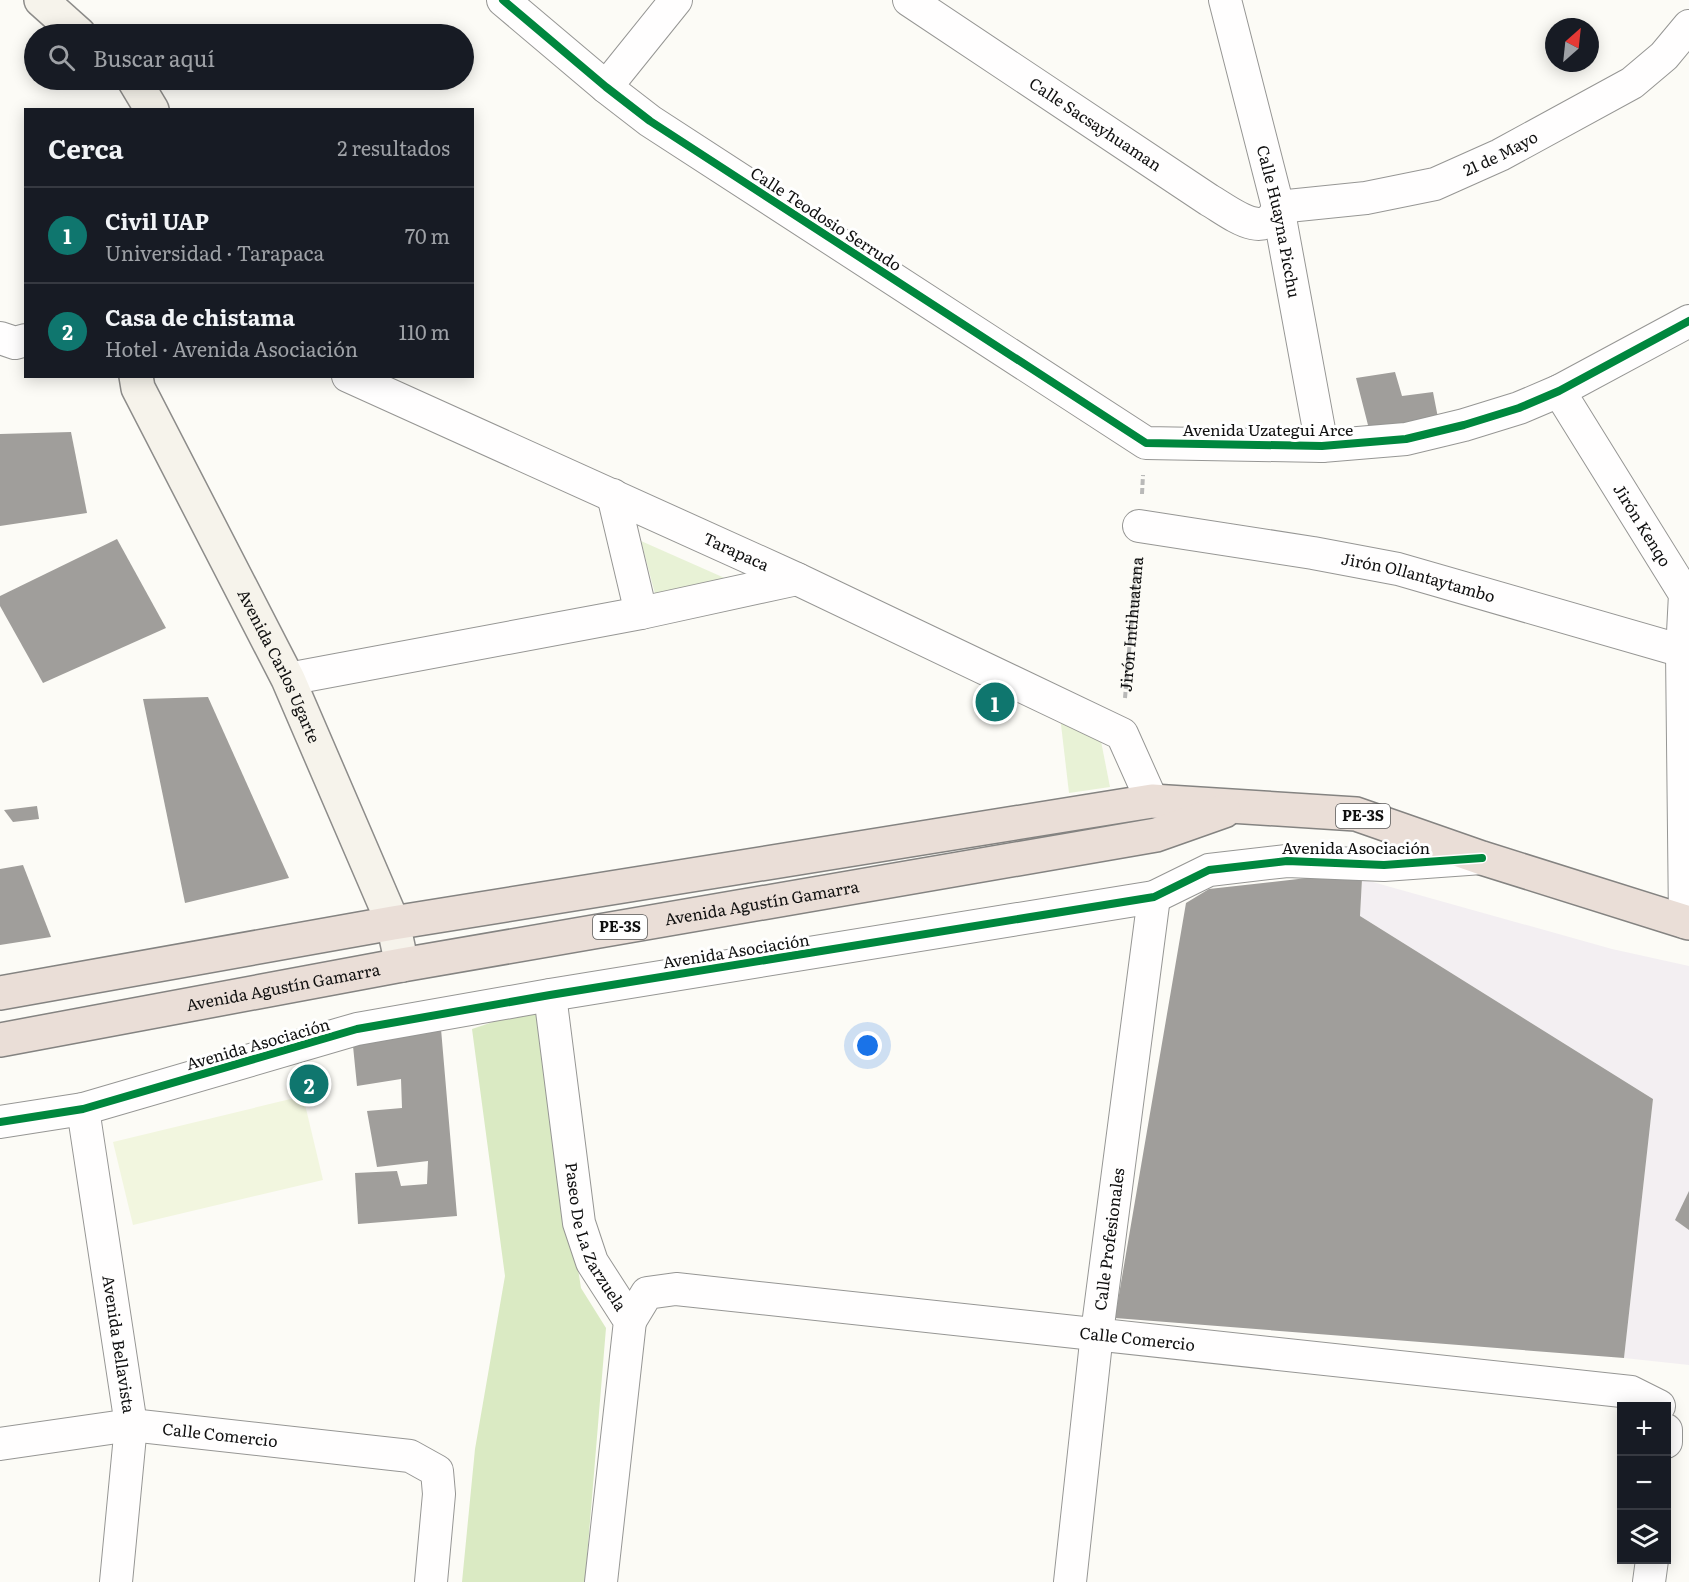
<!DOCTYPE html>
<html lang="es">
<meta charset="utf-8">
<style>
body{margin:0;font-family:Literata,serif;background:#20242c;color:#f1f3f6}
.controls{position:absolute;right:18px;bottom:18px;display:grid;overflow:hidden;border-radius:0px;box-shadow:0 3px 15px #0003}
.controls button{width:54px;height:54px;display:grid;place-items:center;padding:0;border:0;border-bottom:2px solid #363941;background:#171b24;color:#f1f3f6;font:30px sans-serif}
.compass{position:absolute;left:1545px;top:18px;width:54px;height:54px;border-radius:50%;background:#171b24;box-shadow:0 3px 15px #0003;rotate:27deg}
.you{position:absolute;left:868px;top:1046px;width:21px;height:21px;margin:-15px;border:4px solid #fff;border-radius:50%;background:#1a73e8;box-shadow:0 0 0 9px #1a73e833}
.badge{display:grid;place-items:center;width:39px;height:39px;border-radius:50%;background:#0f766e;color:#fff;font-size:20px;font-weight:700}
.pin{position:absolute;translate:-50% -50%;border:3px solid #fff;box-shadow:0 2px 6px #0006}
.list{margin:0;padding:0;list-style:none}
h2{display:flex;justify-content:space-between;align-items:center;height:78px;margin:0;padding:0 24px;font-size:26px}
h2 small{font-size:20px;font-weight:400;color:#9ea1a6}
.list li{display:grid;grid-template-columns:39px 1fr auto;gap:18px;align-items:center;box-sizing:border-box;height:96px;padding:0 24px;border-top:2px solid #363941}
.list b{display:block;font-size:22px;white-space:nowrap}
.list p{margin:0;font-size:20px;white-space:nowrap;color:#9ea1a6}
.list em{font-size:20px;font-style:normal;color:#9ea1a6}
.icon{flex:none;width:33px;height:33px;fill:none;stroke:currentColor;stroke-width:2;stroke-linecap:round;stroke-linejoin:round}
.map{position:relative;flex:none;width:1689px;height:1582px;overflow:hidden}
.search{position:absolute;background:#171b24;box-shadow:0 3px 15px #0003;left:24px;top:24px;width:450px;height:66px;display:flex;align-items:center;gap:15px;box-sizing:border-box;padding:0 21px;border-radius:33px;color:#9ea1a6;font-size:22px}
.panel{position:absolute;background:#171b24;box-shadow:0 3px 15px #0003;left:24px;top:108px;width:450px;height:270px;border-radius:0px}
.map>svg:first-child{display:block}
.industrial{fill:#f3eff2}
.green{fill:#e8f2d6}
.forest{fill:#daeac3}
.pitch{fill:#f2f6df}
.building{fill:#a09e9b}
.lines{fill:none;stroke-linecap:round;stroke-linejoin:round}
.street-casing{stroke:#969694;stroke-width:34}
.secondary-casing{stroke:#8d8c8a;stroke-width:36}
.highway-casing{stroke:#848381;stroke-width:36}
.path{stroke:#b9b9b8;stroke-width:4;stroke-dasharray:6 3;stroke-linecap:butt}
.street{stroke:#fffefe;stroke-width:32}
.secondary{stroke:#f6f3eb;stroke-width:33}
.highway{stroke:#eaded7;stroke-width:33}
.cycleway-casing{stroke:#fff;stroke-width:11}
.cycleway{stroke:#00873e;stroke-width:8}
.labels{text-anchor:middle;stroke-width:6;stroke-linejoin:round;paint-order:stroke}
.shield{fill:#fff;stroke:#585858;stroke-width:1.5}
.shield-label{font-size:15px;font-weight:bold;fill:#101010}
.street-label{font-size:16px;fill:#101010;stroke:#fff}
</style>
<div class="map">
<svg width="1689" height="1582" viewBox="0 0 1689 1582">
<rect width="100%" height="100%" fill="#fcfbf6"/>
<path class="industrial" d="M1362 879 1612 949 1689 966V1365L1624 1358 1653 1099 1360 916Z"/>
<g class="green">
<path d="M641 541 736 583 659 609Z"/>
<path d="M1060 716 1100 736 1110 787 1069 793Z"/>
</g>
<path class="forest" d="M537 1007 581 1288 606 1328 585 1582H462L475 1449 505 1276 472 1029Z"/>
<path class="pitch" d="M303 1096 323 1180 133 1225 113 1142Z"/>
<g class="building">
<path d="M1395 372 1402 396 1433 392 1439 423 1369 429 1356 378Z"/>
<path d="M71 432 87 513 0 526V434Z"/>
<path d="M117 539 166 628 43 683 0 606V596Z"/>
<path d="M208 697 289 878 185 903 143 699Z"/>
<path d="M37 806 39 819 13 822 4 810Z"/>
<path d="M23 865 51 937 0 945V869Z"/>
<path d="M1307 878 1362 879 1360 916 1653 1099 1624 1358 1115 1318 1186 903 1209 889Z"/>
<path d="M441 1029 457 1216 358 1224 355 1173 397 1171 401 1186 427 1184 428 1161 377 1167 367 1111 402 1108 401 1079 357 1086 353 1046Z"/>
<path d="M1689 1191V1230L1675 1220Z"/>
</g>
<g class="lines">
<g class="street-casing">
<g id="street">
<path d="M503 0 606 87 650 121 1146 443 1322 446 1406 439 1464 425 1519 408 1559 391 1689 321"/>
<path id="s2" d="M909 0 1209 200C1230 212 1266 243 1278 207"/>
<path id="s3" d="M1225 0 1278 207 1322 446"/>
<path d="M606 87 676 0"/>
<path id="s4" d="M1278 207 1366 198 1435 184 1500 155 1632 83 1664 56 1689 26"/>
<path d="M0 338 15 343 26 340"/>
<path id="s5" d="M348 376 797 579 1122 734 1152 801"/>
<path id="s6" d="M1559 391 1685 594 1682 652 1685 922"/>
<path d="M613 495 641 613"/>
<path id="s7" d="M1139 526 1313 553 1398 569 1689 653"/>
<path d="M288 679 641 613 797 579"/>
<path id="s8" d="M550 995 579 1223 592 1262 630 1321 601 1582"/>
<path id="s9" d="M83 1109 131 1425 116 1582"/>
<path d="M0 1122 83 1109 357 1029 550 995 1154 897 1209 870 1287 861 1384 865 1482 858"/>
<path id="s10" d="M630 1321 647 1293 676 1289 1631 1392 1659 1406"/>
<path d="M1666 1430V1442"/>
<path id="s11" d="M0 1444 131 1425 410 1456 437 1471 439 1494 431 1582"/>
<path id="s12" d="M1070 1582 1097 1333 1154 897"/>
<path d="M1649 1582 1652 1560"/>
</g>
</g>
<g class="secondary-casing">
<g id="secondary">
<path d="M41 0 79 34"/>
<path d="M134 80 152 110"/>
<path id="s13" d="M136 376 138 388 288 679 393 923 402 965"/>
</g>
</g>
<g class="highway-casing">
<g id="highway">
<path d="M0 993 393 923 1152 801 1356 814 1482 858 1689 923"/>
<path id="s14" d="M0 1040 402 965 1156 835 1224 811"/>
</g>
</g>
<g class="path">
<path d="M1142 494 1143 475"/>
<path id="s1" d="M1125 698 1137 559"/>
</g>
<use href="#street" class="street"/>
<use href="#secondary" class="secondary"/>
<use href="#highway" class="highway"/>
<g class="cycleway-casing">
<g id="cycleway">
<path d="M503 0 606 87 650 121 1146 443 1322 446 1406 439 1464 425 1519 408 1559 391 1689 321"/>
<path d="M0 1122 83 1109 357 1029 550 995 1154 897 1209 870 1287 861 1384 865 1482 858"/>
</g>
</g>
<use href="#cycleway" class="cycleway"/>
</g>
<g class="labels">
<g class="shield">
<rect x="1336" y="804" width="54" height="24" rx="4.5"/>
<rect x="593" y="915" width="54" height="24" rx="4.5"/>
</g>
<g class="shield-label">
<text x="1363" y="821">PE-3S</text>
<text x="620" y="932">PE-3S</text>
</g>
<g class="street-label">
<text dy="6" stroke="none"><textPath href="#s2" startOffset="224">Calle Sacsayhuaman</textPath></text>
<text dy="6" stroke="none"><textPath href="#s4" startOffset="231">21 de Mayo</textPath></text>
<text transform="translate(826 219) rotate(33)" y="6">Calle Teodosio Serrudo</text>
<text dy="6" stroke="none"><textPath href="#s3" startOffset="228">Calle Huayna Picchu</textPath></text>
<text x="1268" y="436">Avenida Uzategui Arce</text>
<text dy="6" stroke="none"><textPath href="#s6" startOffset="158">Jirón Kenqo</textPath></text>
<text dy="6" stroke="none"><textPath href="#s5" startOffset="426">Tarapaca</textPath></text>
<text dy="6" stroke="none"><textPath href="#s7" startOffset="284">Jirón Ollantaytambo</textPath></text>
<text dy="6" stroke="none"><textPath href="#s1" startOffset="74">Jirón Intihuatana</textPath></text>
<text dy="6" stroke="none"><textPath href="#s13" startOffset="324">Avenida Carlos Ugarte</textPath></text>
<text x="1356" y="854">Avenida Asociación</text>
<text dy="6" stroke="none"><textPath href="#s14" startOffset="774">Avenida Agustín Gamarra</textPath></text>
<text transform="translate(736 951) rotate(-9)" y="6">Avenida Asociación</text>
<text dy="6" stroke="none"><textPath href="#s14" startOffset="288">Avenida Agustín Gamarra</textPath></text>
<text transform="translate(258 1044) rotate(-16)" y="6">Avenida Asociación</text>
<text dy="6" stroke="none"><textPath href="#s8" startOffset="248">Paseo De La Zarzuela</textPath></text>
<text dy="6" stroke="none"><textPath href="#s12" startOffset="345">Calle Profesionales</textPath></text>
<text dy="6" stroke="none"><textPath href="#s10" startOffset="526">Calle Comercio</textPath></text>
<text dy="6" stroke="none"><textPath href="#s9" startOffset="238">Avenida Bellavista</textPath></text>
<text dy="6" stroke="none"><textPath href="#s11" startOffset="222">Calle Comercio</textPath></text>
</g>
</g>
</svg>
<div class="controls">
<button>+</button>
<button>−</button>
<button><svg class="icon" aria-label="layers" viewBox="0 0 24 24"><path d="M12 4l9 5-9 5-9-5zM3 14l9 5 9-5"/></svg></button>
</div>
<svg class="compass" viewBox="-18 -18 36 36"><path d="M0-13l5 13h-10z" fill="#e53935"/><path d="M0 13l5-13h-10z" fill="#9ea1a6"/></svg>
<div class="you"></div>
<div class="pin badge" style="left:995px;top:702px">1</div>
<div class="pin badge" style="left:309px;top:1084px">2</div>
<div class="search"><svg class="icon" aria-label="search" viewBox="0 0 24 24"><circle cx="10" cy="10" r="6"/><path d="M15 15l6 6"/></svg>Buscar aquí</div>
<section class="panel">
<h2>Cerca<small>2 resultados</small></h2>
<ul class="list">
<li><span class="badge">1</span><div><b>Civil UAP</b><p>Universidad · Tarapaca</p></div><em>70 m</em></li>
<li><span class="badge">2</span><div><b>Casa de chistama</b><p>Hotel · Avenida Asociación</p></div><em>110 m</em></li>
</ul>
</section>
</div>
